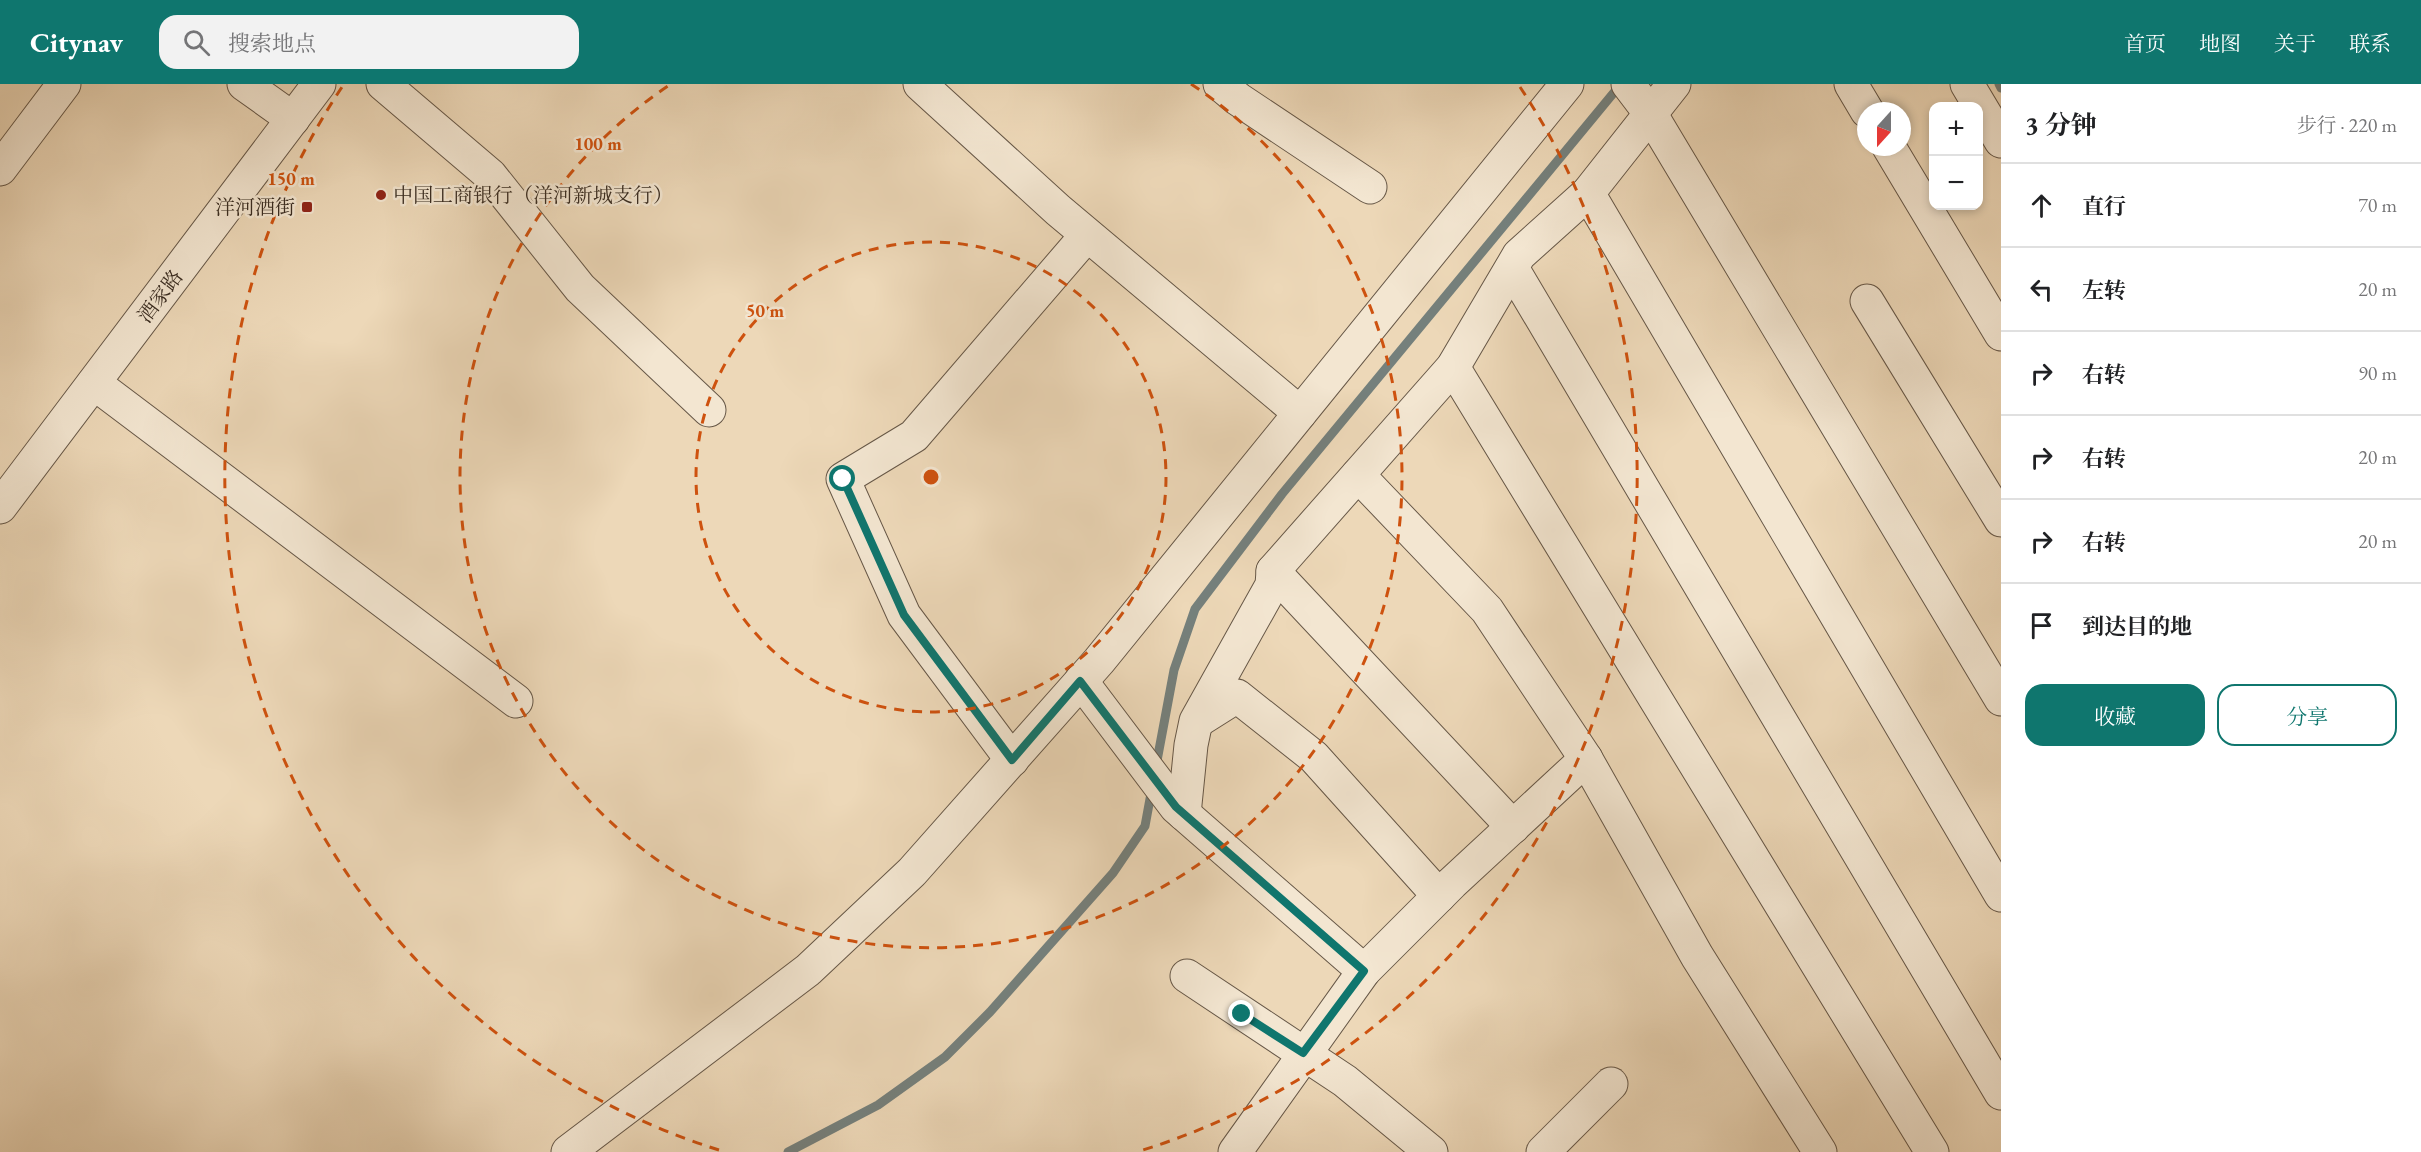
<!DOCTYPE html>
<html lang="zh">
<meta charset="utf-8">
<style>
body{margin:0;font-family:"EB Garamond","Noto Serif SC",serif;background:#f2f2f2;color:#202124}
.controls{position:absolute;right:18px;top:18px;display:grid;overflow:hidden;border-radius:12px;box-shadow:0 3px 9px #0003}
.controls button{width:54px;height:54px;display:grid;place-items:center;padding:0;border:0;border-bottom:2px solid #e0e0e0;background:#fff;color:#202124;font:30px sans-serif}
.compass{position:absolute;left:1857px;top:18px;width:54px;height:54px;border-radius:50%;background:#fff;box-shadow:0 3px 9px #0003;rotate:201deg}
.stop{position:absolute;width:18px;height:18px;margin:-14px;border:4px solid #0f766e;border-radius:50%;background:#fff}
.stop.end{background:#0f766e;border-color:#fff;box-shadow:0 2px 6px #0008}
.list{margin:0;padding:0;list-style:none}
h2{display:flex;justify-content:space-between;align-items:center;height:78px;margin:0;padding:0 24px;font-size:26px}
h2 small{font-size:20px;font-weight:400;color:#757577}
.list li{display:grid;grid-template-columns:39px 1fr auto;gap:18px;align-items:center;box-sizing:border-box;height:84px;padding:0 24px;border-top:2px solid #e0e0e0}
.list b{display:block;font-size:22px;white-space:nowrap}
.list em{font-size:20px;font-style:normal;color:#757577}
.actions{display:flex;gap:12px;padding:18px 24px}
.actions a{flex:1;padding:14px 0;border:2px solid #0f766e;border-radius:18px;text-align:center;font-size:21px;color:#0f766e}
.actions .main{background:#0f766e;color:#fff}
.icon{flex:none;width:33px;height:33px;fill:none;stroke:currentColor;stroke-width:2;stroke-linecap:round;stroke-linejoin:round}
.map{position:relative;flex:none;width:2001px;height:1068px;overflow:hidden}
header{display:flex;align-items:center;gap:36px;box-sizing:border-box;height:84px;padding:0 30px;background:#0f766e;color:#fff}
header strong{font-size:28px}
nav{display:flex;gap:33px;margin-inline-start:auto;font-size:21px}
.search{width:420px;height:54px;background:#f2f2f2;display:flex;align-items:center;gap:15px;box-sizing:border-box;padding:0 21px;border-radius:18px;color:#757577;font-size:22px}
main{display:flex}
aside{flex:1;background:#fff}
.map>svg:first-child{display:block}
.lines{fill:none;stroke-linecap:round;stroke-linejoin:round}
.stream{stroke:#75807c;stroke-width:9}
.minor-casing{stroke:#665747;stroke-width:35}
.minor{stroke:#f3e6d1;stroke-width:33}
.route{stroke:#0f766e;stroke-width:8}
.ring{fill:none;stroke:#ce520f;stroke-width:3;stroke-dasharray:10 8}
.poi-dot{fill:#8f2418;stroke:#f3e6d1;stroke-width:2}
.labels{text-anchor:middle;stroke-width:5;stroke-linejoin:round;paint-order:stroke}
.poi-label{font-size:20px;fill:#392c21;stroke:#f3e6d1;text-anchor:start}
.street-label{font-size:20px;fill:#392c21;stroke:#f3e6d1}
.centre{fill:#ce520f;stroke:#f3e6d1;stroke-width:3}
.ring-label{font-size:18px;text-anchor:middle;font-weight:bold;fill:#ce520f;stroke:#f3e6d1;stroke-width:5;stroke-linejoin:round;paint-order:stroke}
</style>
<header>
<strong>Citynav</strong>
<div class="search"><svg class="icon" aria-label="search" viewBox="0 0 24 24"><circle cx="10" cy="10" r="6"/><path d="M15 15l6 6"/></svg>搜索地点</div>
<nav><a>首页</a><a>地图</a><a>关于</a><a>联系</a></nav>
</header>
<main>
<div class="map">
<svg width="2001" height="1068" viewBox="0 0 2001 1068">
<rect width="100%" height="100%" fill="#edd8b8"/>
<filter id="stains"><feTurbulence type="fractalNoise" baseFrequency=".00333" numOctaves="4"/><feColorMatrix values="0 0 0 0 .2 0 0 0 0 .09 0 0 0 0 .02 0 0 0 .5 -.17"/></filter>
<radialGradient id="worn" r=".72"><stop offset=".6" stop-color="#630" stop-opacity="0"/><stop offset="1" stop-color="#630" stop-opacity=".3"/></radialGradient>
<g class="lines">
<g class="stream">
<path d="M1999 0 2001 4"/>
<path d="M1156 682 1174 586 1195 525 1282 410 1621 0"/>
<path d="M788 1068 878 1021 945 973 990 928 1113 789 1145 742 1152 704"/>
</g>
<g class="minor-casing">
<g id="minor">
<path d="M244 0 293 35"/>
<path d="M383 0 490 91 580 204 709 326"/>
<path d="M920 0 1058 126 1300 329"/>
<path d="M1220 0 1238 15 1370 103"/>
<path d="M1628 0 1650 29 2001 615"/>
<path d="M1851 0 1867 27"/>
<path d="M1967 0 2001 57"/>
<path d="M1889 63 2001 250"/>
<path d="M0 85 64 0"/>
<path d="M1588 109 2001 811"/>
<path d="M1512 184 2001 1009"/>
<path d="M1867 217 2001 436"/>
<path d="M1453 283 1932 1068"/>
<path d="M94 299 516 617"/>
<path d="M1358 391 1487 526 1586 675 1697 872 1820 1068"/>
<path d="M0 423 319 0"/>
<path d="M1273 487 1513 743"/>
<path d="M1081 597 1176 723 1364 887"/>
<path d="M1199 636 1237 612 1314 673 1439 812"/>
<path d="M1012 676 904 531 843 395 914 352 1087 151"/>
<path d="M1184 730 1191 661 1196 637 1272 501 1273 487 1453 283 1519 171 1588 109 1674 0"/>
<path d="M1187 892 1345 997 1431 1068"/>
<path d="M568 1068 808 886 912 788 1099 577 1567 0"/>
<path d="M1235 1068 1364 887 1452 799 1586 675"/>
<path d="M1543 1068 1611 1000"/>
</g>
</g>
<use href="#minor" class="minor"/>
</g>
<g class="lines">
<path class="route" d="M843 395 904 531 1012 676 1080 597 1176 723 1364 887 1303 969 1242 930"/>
</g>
<g class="ring">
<circle cx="931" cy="393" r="235"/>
<path d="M1191 0A471 471 0 1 1 671 0"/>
<path d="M719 1066A706 706 0 0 1 342 3M1520 3A706 706 0 0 1 1143 1066"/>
</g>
<g class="poi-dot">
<circle cx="381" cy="111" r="6"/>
<rect x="301" y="117" width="12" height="12" rx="3"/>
</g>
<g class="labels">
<g class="poi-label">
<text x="393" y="118">中国工商银行（洋河新城支行）</text>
<text x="295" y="130" text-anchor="end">洋河酒街</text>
</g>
<g class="street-label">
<text transform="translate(160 212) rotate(-53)" y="7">酒家路</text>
</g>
</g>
<circle cx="931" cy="393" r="9" class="centre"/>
<g class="ring-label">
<text x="598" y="66">100 m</text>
<text x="291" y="101">150 m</text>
<text x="765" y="233">50 m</text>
</g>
<rect width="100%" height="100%" filter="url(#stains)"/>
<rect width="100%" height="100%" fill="url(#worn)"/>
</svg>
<div class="controls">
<button>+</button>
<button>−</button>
</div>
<svg class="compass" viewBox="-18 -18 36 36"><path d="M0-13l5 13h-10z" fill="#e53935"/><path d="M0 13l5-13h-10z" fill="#757577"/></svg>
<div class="stop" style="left:843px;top:395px"></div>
<div class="stop end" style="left:1242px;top:930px"></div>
</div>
<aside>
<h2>3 分钟<small>步行 · 220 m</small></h2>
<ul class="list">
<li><svg class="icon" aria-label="ahead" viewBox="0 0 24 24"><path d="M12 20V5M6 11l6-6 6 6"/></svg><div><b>直行</b></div><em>70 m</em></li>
<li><svg class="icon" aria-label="left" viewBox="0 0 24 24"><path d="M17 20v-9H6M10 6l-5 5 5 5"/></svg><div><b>左转</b></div><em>20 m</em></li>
<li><svg class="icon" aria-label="right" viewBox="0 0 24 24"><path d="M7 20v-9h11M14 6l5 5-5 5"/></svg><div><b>右转</b></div><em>90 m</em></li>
<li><svg class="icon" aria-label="right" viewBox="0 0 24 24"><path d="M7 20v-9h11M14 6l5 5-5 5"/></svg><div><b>右转</b></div><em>20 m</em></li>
<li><svg class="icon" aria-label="right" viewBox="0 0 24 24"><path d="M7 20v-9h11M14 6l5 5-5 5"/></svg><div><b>右转</b></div><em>20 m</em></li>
<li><svg class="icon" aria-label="arrive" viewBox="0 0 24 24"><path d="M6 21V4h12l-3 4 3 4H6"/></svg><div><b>到达目的地</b></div></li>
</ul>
<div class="actions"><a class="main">收藏</a><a>分享</a></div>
</aside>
</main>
